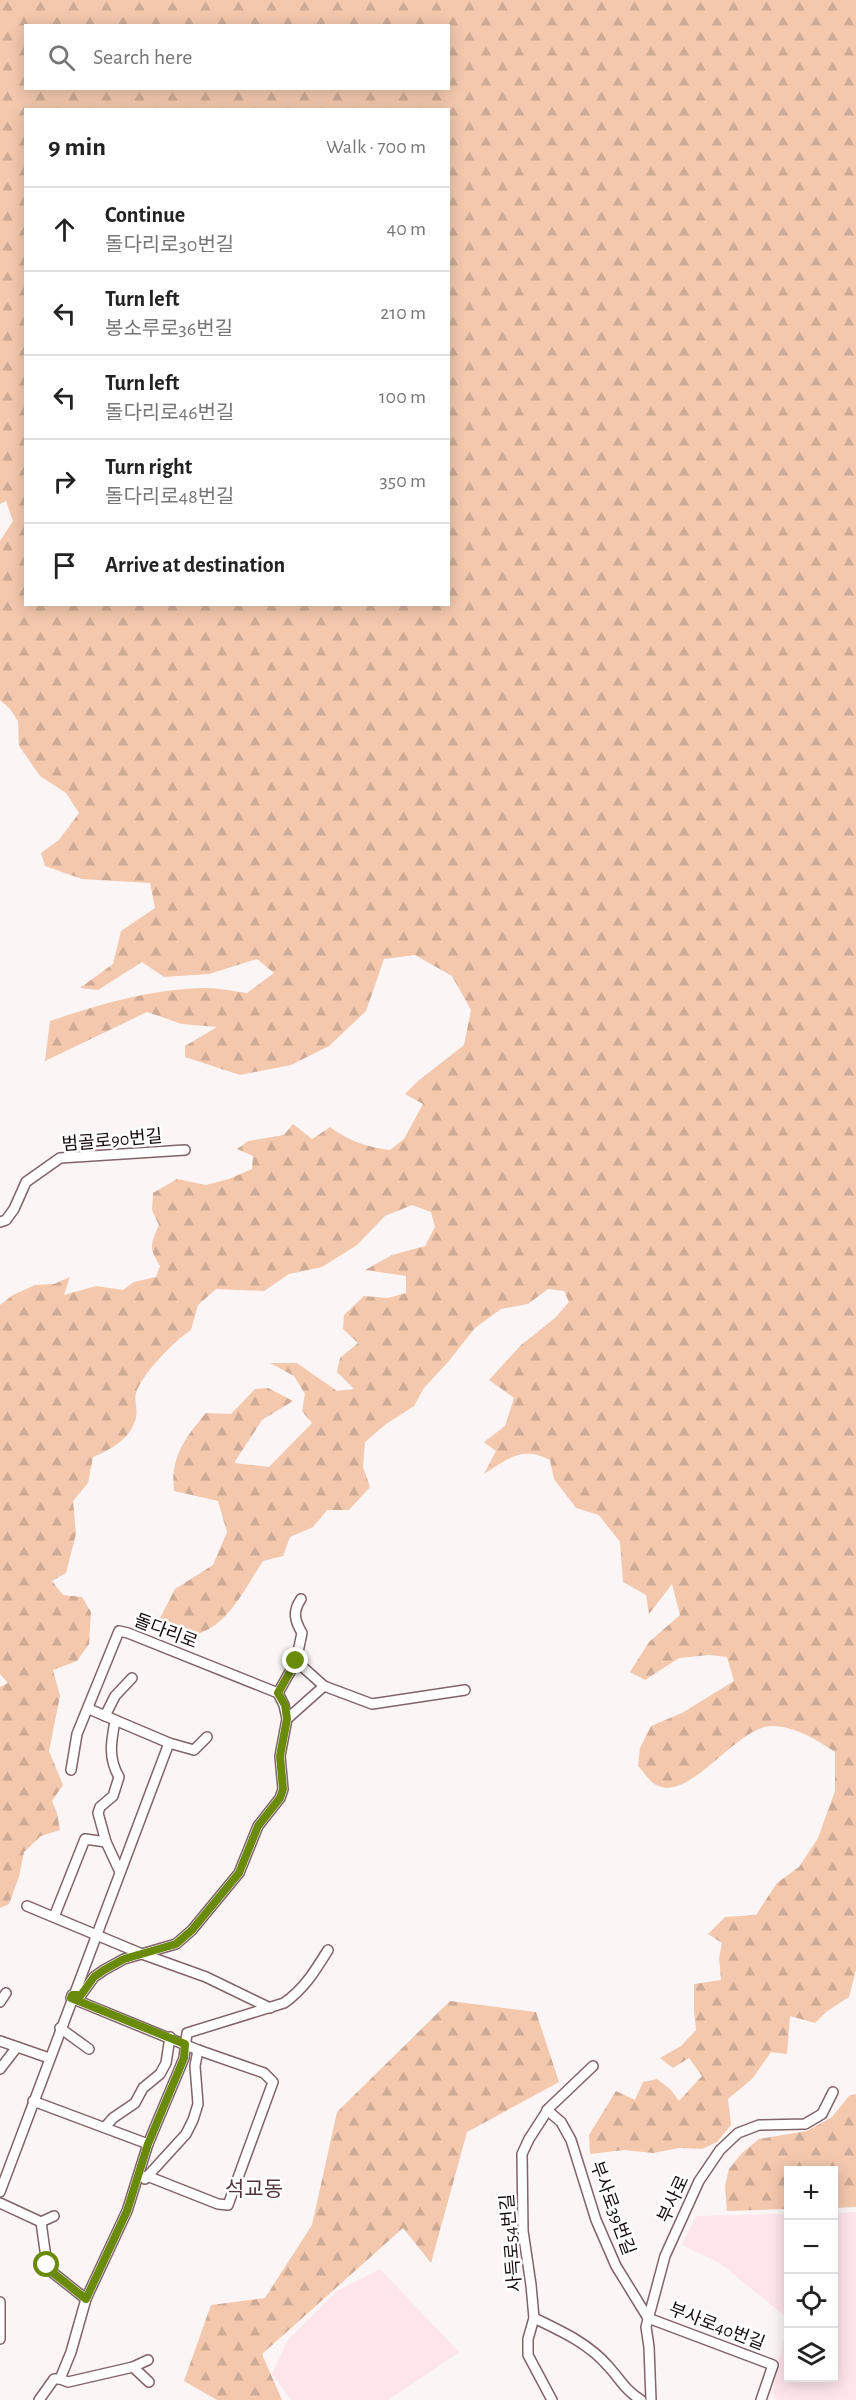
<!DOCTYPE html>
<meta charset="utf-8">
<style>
body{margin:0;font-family:"Alegreya Sans","Noto Sans KR",sans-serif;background:#f6f6f6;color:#222}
.controls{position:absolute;right:18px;bottom:18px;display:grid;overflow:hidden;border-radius:0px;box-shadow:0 3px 15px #0003}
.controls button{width:54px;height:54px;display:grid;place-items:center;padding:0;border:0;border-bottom:2px solid #e0e0e0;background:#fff;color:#222;font:30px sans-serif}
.stop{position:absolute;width:18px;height:18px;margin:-14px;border:4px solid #6a8a0a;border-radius:50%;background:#fff}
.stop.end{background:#6a8a0a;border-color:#fff;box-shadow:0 2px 6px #0008}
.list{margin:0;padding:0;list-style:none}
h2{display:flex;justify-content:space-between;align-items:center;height:78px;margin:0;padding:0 24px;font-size:26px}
h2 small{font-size:20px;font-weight:400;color:#767676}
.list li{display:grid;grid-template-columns:39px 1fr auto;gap:18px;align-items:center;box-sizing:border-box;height:84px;padding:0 24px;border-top:2px solid #e0e0e0}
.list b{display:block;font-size:22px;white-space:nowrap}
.list p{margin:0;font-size:20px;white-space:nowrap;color:#767676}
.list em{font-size:20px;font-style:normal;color:#767676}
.icon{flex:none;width:33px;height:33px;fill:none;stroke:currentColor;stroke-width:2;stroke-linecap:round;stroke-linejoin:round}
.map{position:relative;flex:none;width:856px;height:2400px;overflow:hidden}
.search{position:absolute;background:#fff;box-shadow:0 3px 15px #0003;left:24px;top:24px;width:426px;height:66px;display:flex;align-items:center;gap:15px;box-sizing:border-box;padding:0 21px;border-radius:0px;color:#767676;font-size:22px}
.panel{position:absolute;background:#fff;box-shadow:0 3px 15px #0003;left:24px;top:108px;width:426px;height:498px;border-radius:0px}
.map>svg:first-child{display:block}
.built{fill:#fee5e9}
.forest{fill:url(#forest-firs);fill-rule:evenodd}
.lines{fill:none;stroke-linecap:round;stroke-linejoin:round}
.minor-casing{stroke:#806469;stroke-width:12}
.minor{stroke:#fff;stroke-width:9}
.route{stroke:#6a8a0a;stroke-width:8}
.labels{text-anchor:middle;stroke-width:5;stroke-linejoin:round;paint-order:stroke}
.street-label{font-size:18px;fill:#150b0d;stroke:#fff}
.quarter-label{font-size:21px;fill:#50373c;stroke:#fff}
</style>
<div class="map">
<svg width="856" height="2400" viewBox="0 0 856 2400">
<defs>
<pattern id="forest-firs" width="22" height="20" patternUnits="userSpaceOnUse" patternTransform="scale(1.5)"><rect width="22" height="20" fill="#f3c8ad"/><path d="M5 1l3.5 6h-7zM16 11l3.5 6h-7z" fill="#cfaa94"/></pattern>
</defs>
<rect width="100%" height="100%" fill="#fbf5f6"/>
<g class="built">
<path d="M856 2212V2400H776L772 2392 784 2339 786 2317 721 2264 682 2245 696 2216 788 2214V2378H834V2213Z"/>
<path d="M380 2269 459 2352 388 2400H291L272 2374 287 2341 337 2291Z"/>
</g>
<g class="forest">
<path d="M0 0H856V1970L849 1997 826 2012 815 2023 790 2016 787 2054 771 2052 752 2079 728 2099 731 2125 717 2142 702 2149 679 2148 653 2153 624 2150 590 2154 589 2135 616 2091 635 2100 643 2082 657 2079 671 2090 679 2101 702 2076 689 2058 673 2068 660 2058 681 2046 696 2030 694 2011V1984L721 1980 719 1958 722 1943 708 1934 725 1917 756 1915 777 1883 799 1867 818 1838 835 1791V1752C818 1740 794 1726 772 1726 735 1726 687 1808 653 1783 648 1779 643 1771 638 1766L640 1748 651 1726 682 1713 734 1681 727 1657 709 1655 679 1658 645 1680 630 1672 649 1642 680 1615 672 1584 649 1614 646 1595 623 1582 620 1542 599 1515 576 1508 554 1479 550 1460C522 1446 509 1458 484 1474L496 1451 484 1442 505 1426 514 1398 489 1380 521 1345 555 1318 569 1302 564 1291 548 1289 528 1304 501 1309 475 1328 448 1362 424 1388 414 1406 386 1424 365 1442 363 1467 370 1487 349 1510H327L313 1527 290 1537 283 1556 263 1561C245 1588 228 1627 194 1635 186 1638 174 1634 166 1633L158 1622 175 1589 213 1565 227 1532 218 1501 174 1491C170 1457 185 1438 206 1413L231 1414 255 1389 268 1388 293 1401 262 1420 234 1463 269 1467 312 1423 302 1411 305 1394 294 1376 270 1363H297L337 1391 354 1389 337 1372 340 1358 358 1343 343 1329 344 1315 364 1296 388 1298 406 1293V1276L365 1270 392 1255 425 1246 435 1227 431 1212 412 1205 385 1216 357 1245 322 1267 289 1274 264 1291 216 1289 198 1305 191 1330C175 1340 141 1375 136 1393 134 1401 138 1409 136 1417 131 1439 112 1449 93 1457L88 1483 73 1501 76 1534 66 1573 52 1581 63 1595 82 1597 91 1612 89 1644 77 1661 53 1670 60 1696 49 1751 63 1785 52 1801 57 1813 60 1830 41 1836 24 1852 19 1877 9 1904 0 1908V1687L8 1683 0 1674V1305L13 1295 35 1285 54 1284 70 1277 64 1295 96 1286 123 1290 134 1282 156 1277 160 1266C148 1247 151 1244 159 1225L152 1210 153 1193 177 1179 206 1185 229 1179 252 1169 253 1156 237 1149 248 1141 284 1135 293 1124 312 1139 330 1127C349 1141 366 1147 390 1150L404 1139 423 1104 405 1094 418 1081 464 1045 471 1010 452 976 415 955 384 959 366 1011 329 1046 291 1065 240 1075 185 1057V1046L217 1027 182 1024 147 1012 45 1061 50 1021C101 1004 151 989 205 988 219 988 233 991 247 993L274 973 257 959 209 974 164 977 142 962 98 990 80 988 113 964 121 931 155 908 150 883 82 879 45 866 41 853 59 840 79 813 66 793 40 776 19 746 18 721 10 709 0 700V541L13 521 6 501 0 504ZM26 26H448V88H26ZM26 110H448V604H26Z"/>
<path d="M450 2001 536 2012 559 2082 467 2132 431 2263 403 2228 262 2354 282 2400H217L184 2381 211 2305 265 2298 312 2225 337 2112Z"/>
<path d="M856 2094V2207L834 2208V2170H788V2209L727 2211 725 2186 729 2169 742 2153 759 2139 807 2131 832 2117 849 2096Z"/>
</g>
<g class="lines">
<g class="minor-casing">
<g id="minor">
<path d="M0 1222 6 1220 14 1209 26 1182 60 1158 185 1150"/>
<path d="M296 1661 324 1686 372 1704 465 1690"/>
<path d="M278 1693 296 1661 302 1633C295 1621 292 1612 301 1599"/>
<path d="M89 1709 169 1743 194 1750 207 1737"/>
<path d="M105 1716 115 1696 132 1678"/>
<path d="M287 1719 324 1686"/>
<path d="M115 1721C111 1742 108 1758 119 1777L113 1796 100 1807 98 1813 106 1842 120 1872"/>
<path d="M71 1770 77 1734 119 1631 128 1633 278 1693"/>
<path d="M27 1906 142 1954 206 1977 270 2008"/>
<path d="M54 1917 85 1839 106 1842"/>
<path d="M72 1995H81L94 1977 104 1970 124 1959 176 1944 192 1930 239 1873 258 1826 280 1798 283 1789 280 1756 287 1719 284 1705 278 1693"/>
<path d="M71 1998 198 2050 264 2073 273 2082 228 2205 218 2204 147 2176"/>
<path d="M0 2002 6 1993"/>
<path d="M60 2028 89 2049"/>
<path d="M0 2041 49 2058"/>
<path d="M0 2069 17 2047"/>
<path d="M33 2101 148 2144"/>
<path d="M547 2110 561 2122 571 2140 596 2220 616 2266 648 2318 773 2365 761 2400"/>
<path d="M106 2126 113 2118 135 2103 143 2088 160 2074 166 2063 170 2037"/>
<path d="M145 2179 186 2134 193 2120 198 2104 195 2066 198 2050"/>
<path d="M0 2192C55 2042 113 1893 169 1743"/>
<path d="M0 2203 41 2222 47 2265 52 2272 86 2299"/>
<path d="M41 2222 54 2216"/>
<path d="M0 2302V2339"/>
<path d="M534 2318C561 2331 588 2343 608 2366 620 2379 625 2390 641 2400"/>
<path d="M133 2367 148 2360"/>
<path d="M60 2379 68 2382 133 2367 149 2382"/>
<path d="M39 2400 54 2379H60L71 2352 86 2299 127 2211 148 2144 184 2058 187 2033 284 2003C304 1989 315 1971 328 1950"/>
<path d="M552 2400 528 2355V2339L534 2318 531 2285 523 2231 522 2154 529 2139 549 2108 593 2066"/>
<path d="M651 2400 649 2347 646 2327 665 2256 699 2181 720 2150 738 2133 759 2125 805 2124 822 2114 833 2092"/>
</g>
</g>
<use href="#minor" class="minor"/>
</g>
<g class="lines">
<path class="route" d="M47 2265 52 2272 86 2299 127 2211 148 2144 184 2058 185 2044 71 1998 72 1995H81L94 1977 104 1970 124 1959 176 1944 192 1930 239 1873 258 1826 280 1798 283 1789 280 1756 287 1719 285 1705 278 1693 296 1661"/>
</g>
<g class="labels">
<g class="street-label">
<text transform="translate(112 1140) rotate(-5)" y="6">범골로90번길</text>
<text transform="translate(166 1631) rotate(21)" y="6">돌다리로</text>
<text transform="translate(673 2199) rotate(-65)" y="6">부사로</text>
<text transform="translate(613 2208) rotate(70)" y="6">부사로39번길</text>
<text transform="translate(511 2243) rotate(-95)" y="6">사득로54번길</text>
<text transform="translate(717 2326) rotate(21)" y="6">부사로40번길</text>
</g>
<g class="quarter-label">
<text x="254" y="2196">석교동</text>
</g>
</g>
</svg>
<div class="controls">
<button>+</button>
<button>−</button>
<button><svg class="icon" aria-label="locate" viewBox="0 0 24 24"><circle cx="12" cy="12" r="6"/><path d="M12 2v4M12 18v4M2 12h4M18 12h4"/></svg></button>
<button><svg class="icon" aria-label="layers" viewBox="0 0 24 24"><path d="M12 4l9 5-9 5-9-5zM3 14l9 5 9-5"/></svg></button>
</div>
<div class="stop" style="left:47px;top:2265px"></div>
<div class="stop end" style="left:296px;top:1661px"></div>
<div class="search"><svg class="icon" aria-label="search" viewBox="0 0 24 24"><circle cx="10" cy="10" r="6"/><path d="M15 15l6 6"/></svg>Search here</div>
<section class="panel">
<h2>9 min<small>Walk · 700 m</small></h2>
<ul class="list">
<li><svg class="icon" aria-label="ahead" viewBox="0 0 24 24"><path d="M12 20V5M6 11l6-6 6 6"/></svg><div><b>Continue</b><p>돌다리로30번길</p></div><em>40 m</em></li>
<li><svg class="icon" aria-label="left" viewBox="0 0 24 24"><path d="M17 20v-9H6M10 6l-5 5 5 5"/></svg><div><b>Turn left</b><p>봉소루로36번길</p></div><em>210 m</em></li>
<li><svg class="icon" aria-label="left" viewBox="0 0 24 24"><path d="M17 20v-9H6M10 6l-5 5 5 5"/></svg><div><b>Turn left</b><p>돌다리로46번길</p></div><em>100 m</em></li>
<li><svg class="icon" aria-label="right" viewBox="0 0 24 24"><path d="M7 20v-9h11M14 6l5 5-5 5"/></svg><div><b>Turn right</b><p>돌다리로48번길</p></div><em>350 m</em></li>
<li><svg class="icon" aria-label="arrive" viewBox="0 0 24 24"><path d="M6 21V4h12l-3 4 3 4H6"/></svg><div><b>Arrive at destination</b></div></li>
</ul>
</section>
</div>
